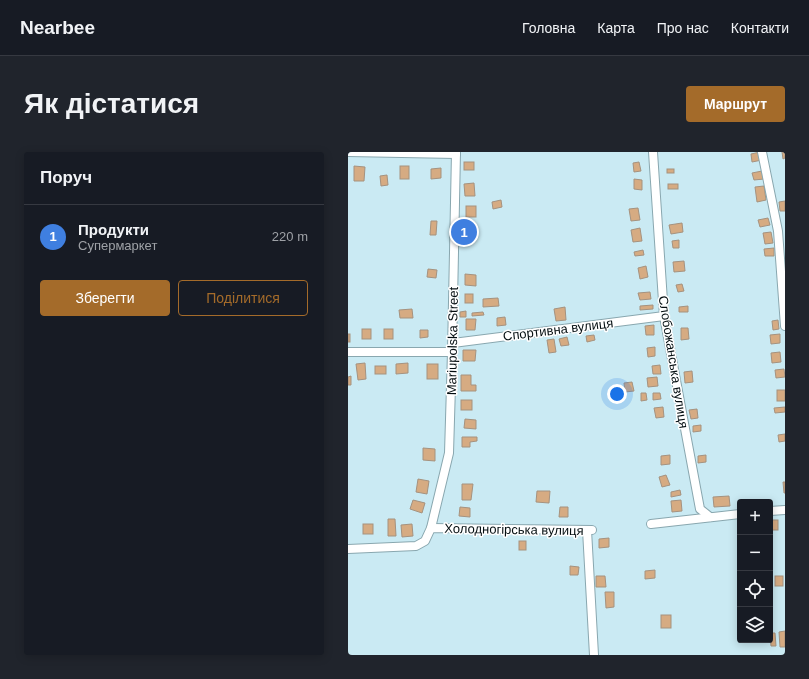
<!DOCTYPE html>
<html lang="uk">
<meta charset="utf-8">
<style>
body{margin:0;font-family:Arial,sans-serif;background:#20242c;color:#f1f3f6}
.controls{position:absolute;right:12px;bottom:12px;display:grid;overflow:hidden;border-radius:4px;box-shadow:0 2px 10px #0003}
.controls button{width:36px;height:36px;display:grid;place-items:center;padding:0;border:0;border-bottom:1px solid #363941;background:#171b24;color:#f1f3f6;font:20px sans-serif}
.you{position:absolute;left:269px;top:242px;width:14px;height:14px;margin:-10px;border:3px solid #fff;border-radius:50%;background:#1a73e8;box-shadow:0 0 0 6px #1a73e833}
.badge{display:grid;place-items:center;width:26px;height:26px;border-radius:50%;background:#a46b2a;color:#fff;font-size:13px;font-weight:700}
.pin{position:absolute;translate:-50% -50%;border:2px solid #fff;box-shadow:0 1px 4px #0006}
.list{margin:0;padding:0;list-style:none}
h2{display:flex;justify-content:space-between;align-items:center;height:52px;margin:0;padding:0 16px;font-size:17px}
h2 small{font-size:13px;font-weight:400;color:#9ea1a6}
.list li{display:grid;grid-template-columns:26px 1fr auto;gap:12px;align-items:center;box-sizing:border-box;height:64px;padding:0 16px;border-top:1px solid #363941}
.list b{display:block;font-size:15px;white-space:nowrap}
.list p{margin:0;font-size:13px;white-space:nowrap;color:#9ea1a6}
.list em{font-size:13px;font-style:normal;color:#9ea1a6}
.actions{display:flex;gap:8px;padding:12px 16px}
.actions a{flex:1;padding:9px 0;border:1px solid #a46b2a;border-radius:4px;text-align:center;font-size:14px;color:#a46b2a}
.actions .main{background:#a46b2a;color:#fff}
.icon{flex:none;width:22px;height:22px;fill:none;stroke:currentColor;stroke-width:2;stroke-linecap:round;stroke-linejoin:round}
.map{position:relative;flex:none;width:437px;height:503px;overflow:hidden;border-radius:4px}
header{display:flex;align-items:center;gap:24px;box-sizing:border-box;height:56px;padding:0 20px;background:#171b24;border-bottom:1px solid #363941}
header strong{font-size:19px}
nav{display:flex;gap:22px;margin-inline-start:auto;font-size:14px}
.intro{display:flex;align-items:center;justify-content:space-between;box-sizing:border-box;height:96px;padding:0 24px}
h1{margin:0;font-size:28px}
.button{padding:10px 18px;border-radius:4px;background:#a46b2a;color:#fff;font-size:14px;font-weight:700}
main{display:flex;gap:24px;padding:0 24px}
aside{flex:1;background:#171b24;border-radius:4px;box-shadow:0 2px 10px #0003}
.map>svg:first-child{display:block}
.building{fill:#d6ab82;stroke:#a5927f}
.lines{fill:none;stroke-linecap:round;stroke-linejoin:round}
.street-casing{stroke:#89a7af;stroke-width:10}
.street{stroke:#fff;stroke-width:8}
.labels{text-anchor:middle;stroke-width:3;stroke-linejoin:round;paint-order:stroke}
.street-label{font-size:13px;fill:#040e11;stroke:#fff}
</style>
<header>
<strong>Nearbee</strong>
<nav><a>Головна</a><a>Карта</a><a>Про нас</a><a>Контакти</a></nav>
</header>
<div class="intro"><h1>Як дістатися</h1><a class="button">Маршрут</a></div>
<main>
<aside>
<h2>Поруч<small></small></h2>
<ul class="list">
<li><span class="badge" style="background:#3f7fe0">1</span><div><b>Продукти</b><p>Супермаркет</p></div><em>220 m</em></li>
</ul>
<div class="actions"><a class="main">Зберегти</a><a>Поділитися</a></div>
</aside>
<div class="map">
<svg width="437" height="503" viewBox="0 0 437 503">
<rect width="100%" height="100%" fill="#caeaf3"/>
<g class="building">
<path d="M412 0 414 8 404 10 403 2Z"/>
<path d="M434 0H437V6L435 7Z"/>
<rect x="116" y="10" width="10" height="8"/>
<path d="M291 10 293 19 286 20 285 11Z"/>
<path d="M6 14 17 15 16 29H6Z"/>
<rect x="52" y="14" width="9" height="13"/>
<path d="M93 16V26L83 27V17Z"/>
<rect x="319" y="17" width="7" height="4"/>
<path d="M414 19 416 27 406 28 404 21Z"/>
<path d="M39 23 40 33 33 34 32 24Z"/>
<path d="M286 27 294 28V38L286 37Z"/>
<path d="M126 31 127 44H117L116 32Z"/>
<rect x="320" y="32" width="10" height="5"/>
<path d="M416 34 418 48 409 50 407 35Z"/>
<path d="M153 48 154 55 145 57 144 50Z"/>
<path d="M437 49V59H432L431 50Z"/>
<rect x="118" y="54" width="10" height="11"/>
<path d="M290 56 292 68 283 69 281 57Z"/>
<path d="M420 66 422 73 412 75 410 68Z"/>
<path d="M83 69H89L88 83H82Z"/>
<path d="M334 71 335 80 323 82 321 73Z"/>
<path d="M292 76 294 89 285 90 283 78Z"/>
<path d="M113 77H118L120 90H113Z"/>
<path d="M423 80 425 91 417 92 415 81Z"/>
<path d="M331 88V96H325L324 89Z"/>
<path d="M426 96V104H417L416 97Z"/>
<path d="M295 98 296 103 287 104 286 100Z"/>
<path d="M336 109 337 119 326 120 325 110Z"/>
<path d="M298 114 300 125 292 127 290 116Z"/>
<path d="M80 117 89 118 88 126 79 125Z"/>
<path d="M117 122 128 123V134L117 133Z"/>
<path d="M334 132 336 139 330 140 328 133Z"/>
<path d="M302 140 303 147 292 148 290 141Z"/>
<rect x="117" y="142" width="8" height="9"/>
<path d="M150 146 151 154 135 155V147Z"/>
<path d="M305 153V157L292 158V154Z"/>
<path d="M340 154V160H331V155Z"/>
<path d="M217 155 218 168 208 169 206 157Z"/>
<path d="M64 157 65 166H52L51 158Z"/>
<path d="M118 159V165H112V160Z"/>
<path d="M135 160 136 163 124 164V161Z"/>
<path d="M157 165 158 173 149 174V166Z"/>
<path d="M118 167H128L127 178H118Z"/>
<path d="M430 168 431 177 425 178 424 169Z"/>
<path d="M306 173V183H298L297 174Z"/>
<path d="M333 176H340L341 187 333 188Z"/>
<rect x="14" y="177" width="9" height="10"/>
<rect x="36" y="177" width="9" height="10"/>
<path d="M72 178H80V185L72 186Z"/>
<rect x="0" y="182" width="2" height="8"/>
<path d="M432 182V191L423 192 422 183Z"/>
<path d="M246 183 247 188 239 190 238 184Z"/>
<path d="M219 185 221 193 213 194 211 187Z"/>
<path d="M206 187 208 200 201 201 199 188Z"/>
<path d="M307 195V204L300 205 299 196Z"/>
<path d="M115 198H128L127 209H115Z"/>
<path d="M432 200 433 210 424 211 423 201Z"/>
<path d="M17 211 18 227 10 228 8 212Z"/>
<path d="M60 211V221L48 222V212Z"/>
<rect x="79" y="212" width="11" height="15"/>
<path d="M312 213 313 222H305L304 214Z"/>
<rect x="27" y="214" width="11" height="8"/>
<path d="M436 217 437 225 428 226 427 218Z"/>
<path d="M344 219 345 230 337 231 336 220Z"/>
<path d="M113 223H123V233H128V239H113Z"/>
<path d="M3 224V233H0V225Z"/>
<path d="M309 225 310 234 300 235 299 226Z"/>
<path d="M284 230 286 239 277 240 276 231Z"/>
<rect x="429" y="238" width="8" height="11"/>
<path d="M293 241H298L299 248 293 249Z"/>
<path d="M305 241H312L313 247 305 248Z"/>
<rect x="113" y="248" width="11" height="10"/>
<path d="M315 255 316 265 308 266 306 256Z"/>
<path d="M437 255V260L427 261 426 256Z"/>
<path d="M349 257 350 266 343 267 341 258Z"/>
<path d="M117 267 128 268V277L116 276Z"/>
<path d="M353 273V279L345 280V274Z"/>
<path d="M437 282V289L431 290 430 283Z"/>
<path d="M114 285H129V289L122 290V295H114Z"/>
<path d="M75 296 87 297V309L75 308Z"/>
<path d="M322 303V312L313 313V304Z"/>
<path d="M358 303V310L350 311V304Z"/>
<path d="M318 323 322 333 314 335 311 325Z"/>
<path d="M70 327 81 329 79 342 68 340Z"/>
<path d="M435 330H437V341H436Z"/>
<path d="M114 332H125L123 348H114Z"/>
<path d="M332 338 333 343 323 345V340Z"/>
<path d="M189 339H202L201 351 188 350Z"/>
<path d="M381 344 382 354 366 355 365 345Z"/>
<path d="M65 348 77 351 74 361 62 357Z"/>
<path d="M333 348 334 359 324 360 323 349Z"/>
<path d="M112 355 122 356V365L111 364Z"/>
<path d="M212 355H220V365H211Z"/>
<path d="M40 367H47L48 384H40Z"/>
<rect x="422" y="368" width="8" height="10"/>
<rect x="15" y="372" width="10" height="10"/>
<path d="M64 372 65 384 54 385 53 373Z"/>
<path d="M261 386V395L251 396V387Z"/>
<rect x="171" y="389" width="7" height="9"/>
<path d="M222 414 231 415 230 423H222Z"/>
<path d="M307 418V426L297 427V419Z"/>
<path d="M248 424H257L258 435H248Z"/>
<rect x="427" y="424" width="8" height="10"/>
<path d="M257 440H266V455L258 456Z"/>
<rect x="313" y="463" width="10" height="13"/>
<path d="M437 479V495H432L431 480Z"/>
<path d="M422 481H427L428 494H423Z"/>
</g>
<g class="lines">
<g class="street-casing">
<g id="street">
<path d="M0 0 108 2"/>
<path d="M305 0 316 164 352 357 362 365"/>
<path d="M414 0 430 79 437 174"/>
<path d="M105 191 316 164"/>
<path d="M0 200H104"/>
<path d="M422 359 437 358"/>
<path d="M303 372 392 362"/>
<path d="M83 376 101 301 104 200 108 0"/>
<path d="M239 378 246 503"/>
<path d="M0 397 68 394 77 389 83 376 244 378"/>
</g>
</g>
<use href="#street" class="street"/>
</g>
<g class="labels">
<g class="street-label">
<text transform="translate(210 177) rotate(-7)" y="5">Спортивна вулиця</text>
<text transform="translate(104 189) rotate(-89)" y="5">Mariupolska Street</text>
<text transform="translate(326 210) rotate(81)" y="5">Слобожанська вулиця</text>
<text transform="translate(166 377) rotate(1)" y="5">Холодногірська вулиця</text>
</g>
</g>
</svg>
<div class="controls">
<button>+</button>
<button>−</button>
<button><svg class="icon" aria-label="locate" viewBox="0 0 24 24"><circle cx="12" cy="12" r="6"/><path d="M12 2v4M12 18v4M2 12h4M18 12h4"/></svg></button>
<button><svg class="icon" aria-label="layers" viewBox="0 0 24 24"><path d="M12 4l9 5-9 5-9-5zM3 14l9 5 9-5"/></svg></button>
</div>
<div class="you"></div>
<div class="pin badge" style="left:116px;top:80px;background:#3f7fe0">1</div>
</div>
</main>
